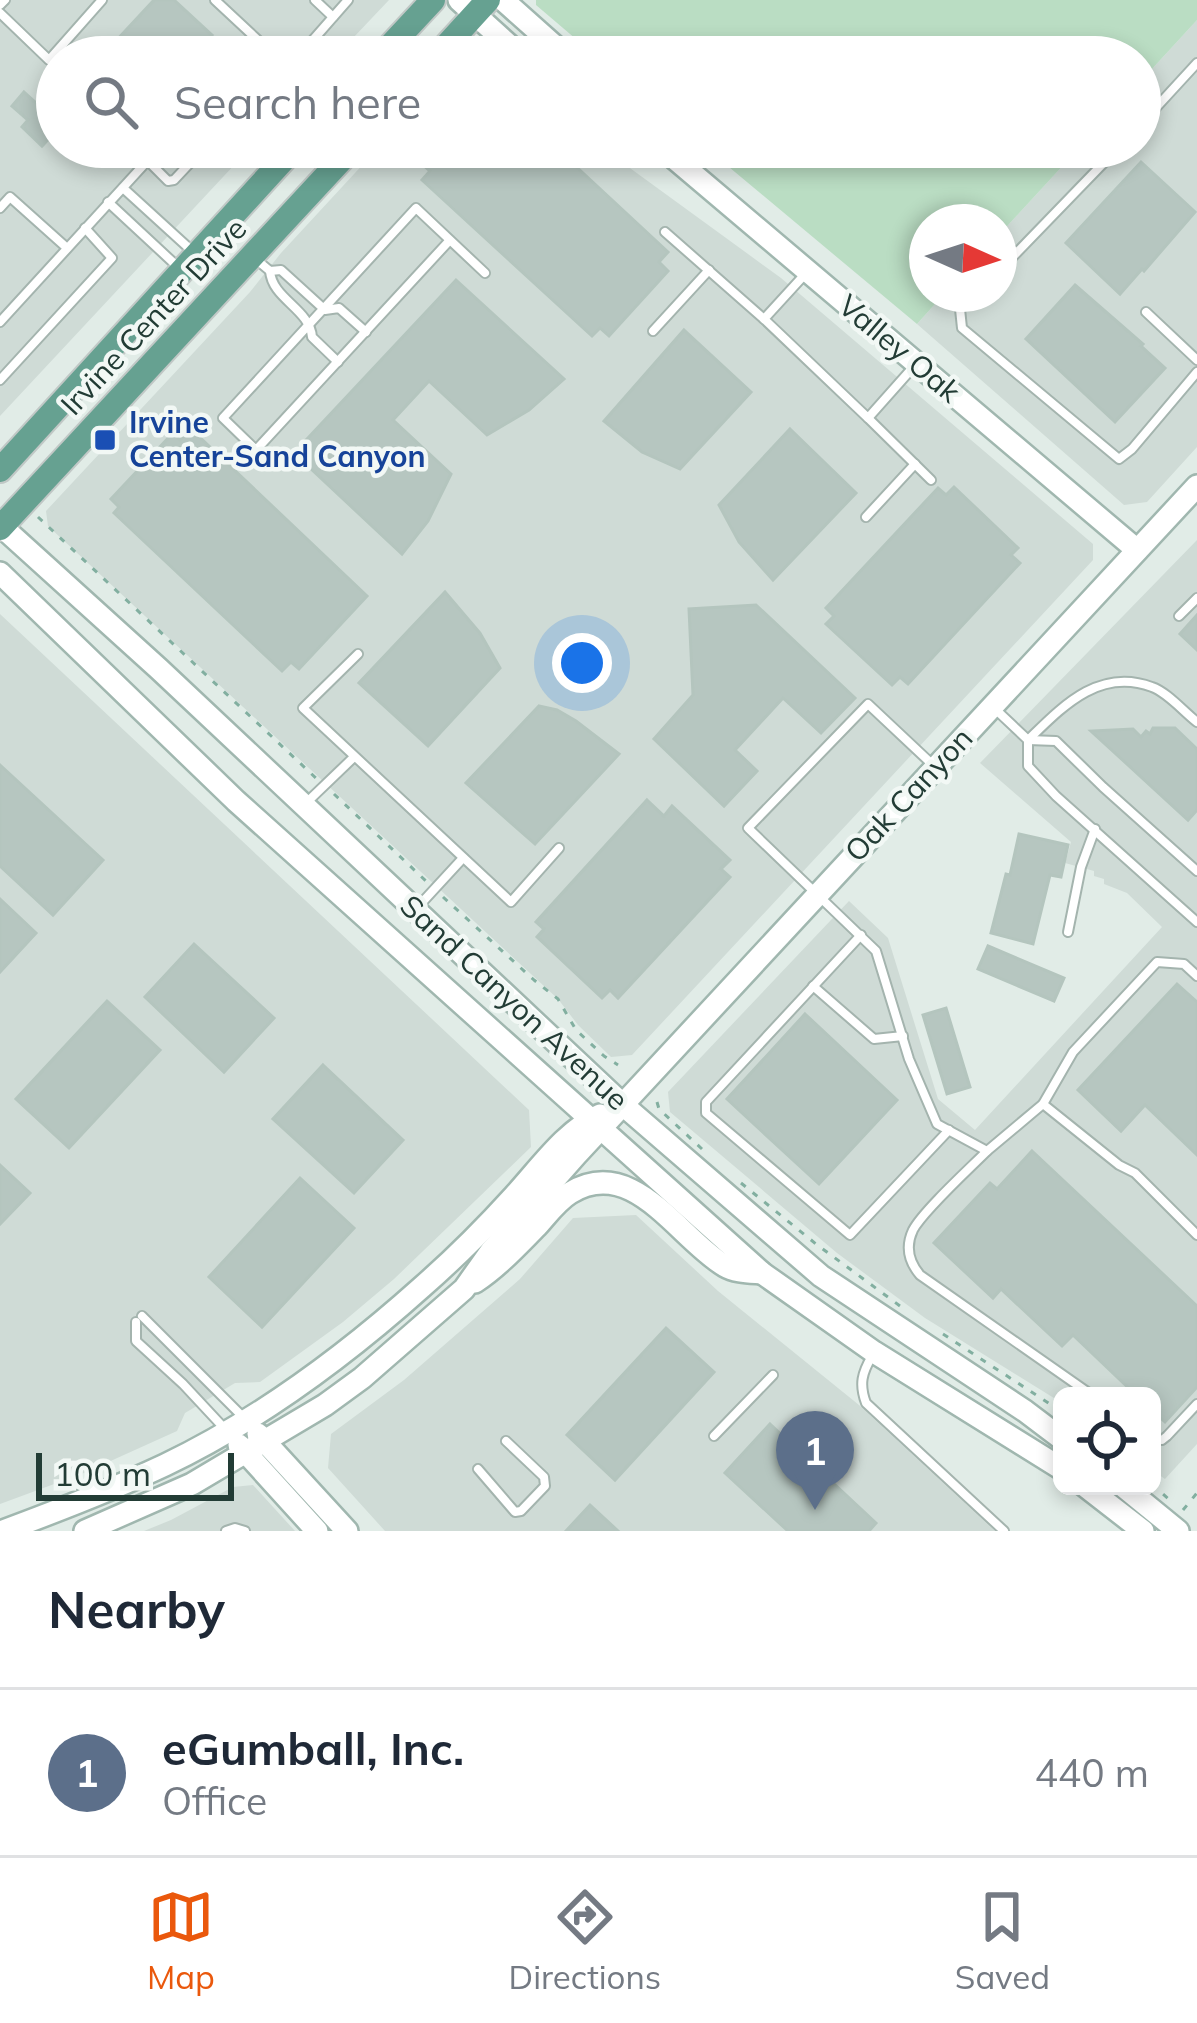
<!DOCTYPE html>
<style>
body{margin:0;font-family:Mulish,sans-serif;background:#f2f2f3;color:#1f2937}
.controls{position:absolute;right:36px;bottom:36px;display:grid;overflow:hidden;border-radius:18px;box-shadow:0 6px 18px #0003}
.controls button{width:108px;height:108px;display:grid;place-items:center;padding:0;border:0;border-bottom:3px solid #e0e1e3;background:#fff;color:#1f2937;font:60px sans-serif}
.compass{position:absolute;left:909px;top:204px;width:108px;height:108px;border-radius:50%;background:#fff;box-shadow:0 6px 18px #0003;rotate:93deg}
.scale{position:absolute;left:36px;bottom:30px;width:198px;box-sizing:border-box;padding-left:12px;border:6px solid #223c35;border-top:0;font-size:33px;line-height:42px;white-space:nowrap;color:#223c35;-webkit-text-stroke:9px #f2f8f5;paint-order:stroke}
.you{position:absolute;left:582px;top:663px;width:42px;height:42px;margin:-30px;border:9px solid #fff;border-radius:50%;background:#1a73e8;box-shadow:0 0 0 18px #1a73e833}
.badge{display:grid;place-items:center;width:78px;height:78px;border-radius:50%;background:#ea580c;color:#fff;font-size:39px;font-weight:700}
.pin{position:absolute;translate:-50% -99px;filter:drop-shadow(0 3px 6px #0008)}
.pin::after{content:'';position:absolute;top:63px;width:42px;height:36px;background:inherit;clip-path:polygon(0 0,100% 0,50% 100%)}
.list{margin:0;padding:0;list-style:none}
h2{display:flex;justify-content:space-between;align-items:center;height:156px;margin:0;padding:0 48px;font-size:51px}
h2 small{font-size:39px;font-weight:400;color:#747a83}
.list li{display:grid;grid-template-columns:78px 1fr auto;gap:36px;align-items:center;box-sizing:border-box;height:168px;padding:0 48px;border-top:3px solid #e0e1e3}
.list b{display:block;font-size:45px;white-space:nowrap}
.list p{margin:0;font-size:39px;white-space:nowrap;color:#747a83}
.list em{font-size:39px;font-style:normal;color:#747a83}
.icon{flex:none;width:66px;height:66px;fill:none;stroke:currentColor;stroke-width:2;stroke-linecap:round;stroke-linejoin:round}
.map{position:relative;flex:none;width:1197px;height:1531px;overflow:hidden}
.search{position:absolute;background:#fff;box-shadow:0 6px 18px #0003;left:36px;right:36px;top:36px;height:132px;display:flex;align-items:center;gap:30px;box-sizing:border-box;padding:0 42px;border-radius:66px;color:#747a83;font-size:45px}
.sheet{height:324px;background:#fff}
nav{display:flex;justify-content:space-around;align-items:center;box-sizing:border-box;height:168px;border-top:3px solid #e0e1e3;background:#fff;font-size:33px;color:#747a83}
nav a{display:grid;justify-items:center;gap:6px}
nav .on{color:#ea580c}
.map>svg:first-child{display:block}
.built{fill:#cfdbd6}
.green{fill:#baddc3}
.building{fill:#b6c6c0;stroke:#b4c5be;stroke-width:3}
.lines{fill:none;stroke-linecap:round;stroke-linejoin:round}
.lane-casing{stroke:#a4b4ae;stroke-width:12}
.secondary-casing{stroke:#a0b7af;stroke-width:26}
.primary-casing{stroke:#c1c8c6;stroke-width:28}
.path{stroke:#82afa0;stroke-width:3;stroke-dasharray:6 9;stroke-linecap:butt}
.lane{stroke:#fff;stroke-width:8}
.secondary{stroke:#fff;stroke-width:21}
.primary{stroke:#66a191;stroke-width:24}
.transit-dot{fill:#1a4fb4;stroke:#f2f8f5;stroke-width:4.5}
.labels{text-anchor:middle;stroke-width:9;stroke-linejoin:round;paint-order:stroke}
.street-label{font-size:30px;fill:#223c35;stroke:#f2f8f5}
.transit-label{font-size:30px;font-weight:bold;fill:#164399;stroke:#f2f8f5;text-anchor:start}
</style>
<div class="map">
<svg width="1197" height="1531" viewBox="0 0 1197 1531">
<rect width="100%" height="100%" fill="#e1ece7"/>
<g class="built">
<path d="M0 0H389L335 57H57V147H251L0 416Z"/>
<path d="M1197 20V447L1147 502 1124 505 917 324 944 294H999V235L1080 147H1140V82Z"/>
<path d="M379 147H601L781 278 1093 544V560L632 1055 611 1057 578 1025 558 999 48 526 46 511 250 292 281 253Z"/>
<path d="M1197 540V1444L1165 1479 1152 1470V1396H1062V1403L925 1318 837 1253 670 1112 668 1092 849 901 888 938 938 1099 975 1130 1162 927 1127 893 1104 884V879L1094 876V871L1065 863 1071 842 980 763Z"/>
<path d="M0 614 529 1110 531 1147 394 1279 343 1322 260 1382 235 1383 185 1413 177 1431 84 1473 0 1504Z"/>
<path d="M636 1215 718 1291 859 1405 995 1531H385L328 1468 331 1434 404 1380 520 1279 573 1218Z"/>
<path d="M253 1485 295 1531H144L171 1520 233 1487Z"/>
</g>
<g class="green">
<path d="M536 0H1197V20L1140 82V57H597L536 5Z"/>
<path d="M705 147H1080L999 235V222H927V294H944L917 324Z"/>
</g>
<g class="building">
<path d="M154 0H174L212 35 191 57H101Z"/>
<path d="M24 92 57 122V130L42 146 22 127 28 120 12 106Z"/>
<path d="M438 147H535L549 160 558 150 668 252 659 262 668 271 609 336 600 328 592 336 422 180 430 171 422 164Z"/>
<path d="M1141 162 1195 212 1144 271 1142 269 1120 294 1066 243Z"/>
<path d="M456 280 564 379 529 410 487 435 429 381 393 420 451 474 428 521 402 554 294 453Z"/>
<path d="M1075 285 1143 344 1141 346 1165 368 1115 422 1026 339Z"/>
<path d="M684 330 751 392 680 469 642 452 604 421Z"/>
<path d="M191 429 367 596 299 669 291 662 282 671 114 513 119 507 111 499 173 433 180 440Z"/>
<path d="M790 429 856 493 773 580 739 542 719 505Z"/>
<path d="M954 487 1018 548 1011 555 1020 563 908 684 900 677 892 685 826 624 834 616 826 608 938 488 946 495Z"/>
<path d="M445 592 480 633 500 668 428 746 359 683Z"/>
<path d="M756 605 855 698 821 733 783 698 735 750 757 771 724 806 654 739 693 695 689 609Z"/>
<path d="M1197 615V650L1180 634Z"/>
<path d="M539 706 557 710 576 721 619 754 535 844 466 783Z"/>
<path d="M1153 728H1175L1197 749V810L1188 820 1091 731 1133 729 1141 737 1146 731 1150 734Z"/>
<path d="M0 765 103 860 53 915 0 866Z"/>
<path d="M647 800 664 816 672 806 730 860 721 869 730 877 618 998 610 990 602 998 537 937 544 929 536 922Z"/>
<path d="M1019 834 1068 845 1061 877 1050 875 1033 944 991 933 1006 874 1010 875Z"/>
<path d="M0 899 36 933 0 972Z"/>
<path d="M194 944 274 1018 224 1072 145 997Z"/>
<path d="M988 946 1064 978 1054 1001 978 969Z"/>
<path d="M1177 984 1197 1002V1155L1145 1105 1121 1131 1078 1090Z"/>
<path d="M107 1001 160 1050 69 1148 16 1099Z"/>
<path d="M946 1008 970 1087 947 1094 923 1015Z"/>
<path d="M805 1014 897 1100 819 1184 727 1099Z"/>
<path d="M323 1065 403 1140 354 1193 273 1119Z"/>
<path d="M1032 1151 1197 1306V1387L1165 1422 1152 1410V1396H1137L1073 1335 1062 1346 1001 1289 993 1298 934 1243 990 1183 997 1189Z"/>
<path d="M0 1165 30 1193 0 1224Z"/>
<path d="M300 1178 354 1228 262 1327 209 1277Z"/>
<path d="M666 1328 714 1372 615 1480 567 1435Z"/>
<path d="M770 1424 876 1523 869 1531H788L725 1473Z"/>
<path d="M590 1505 618 1531H566Z"/>
</g>
<g class="lines">
<g class="lane-casing">
<g id="lane">
<path d="M215 0 276 57"/>
<path d="M315 0 333 17"/>
<path d="M0 5 5 0"/>
<path d="M0 13 49 60 102 0"/>
<path d="M243 57 258 41"/>
<path d="M298 57 348 0"/>
<path d="M1140 125 1197 63"/>
<path d="M147 160 168 181 174 180 205 147"/>
<path d="M123 188 191 250"/>
<path d="M108 202 178 267"/>
<path d="M0 208 10 197 67 248"/>
<path d="M665 232 764 319"/>
<path d="M450 240 256 450 223 418 416 208 485 273"/>
<path d="M258 261 270 271 281 270 325 310 339 308 366 332"/>
<path d="M270 271C272 299 310 309 312 337L338 362"/>
<path d="M999 271 1119 147"/>
<path d="M807 272 764 319 868 418 916 364"/>
<path d="M975 294 960 309 962 328 1119 459 1132 449 1197 372"/>
<path d="M1146 312 1197 360"/>
<path d="M0 322 160 147"/>
<path d="M653 331 709 270"/>
<path d="M0 380 112 258 85 228"/>
<path d="M868 418 931 480"/>
<path d="M866 517 915 464"/>
<path d="M1179 616 1197 598"/>
<path d="M358 654 303 708 511 902 559 848"/>
<path d="M993 707 1028 740 1056 741 1103 787 1197 871"/>
<path d="M1197 722C1184 712 1167 692 1152 687 1099 667 1062 707 1028 740V766L1056 796 1197 922"/>
<path d="M934 766 868 704 748 828 876 951 909 1059 937 1124 987 1151 1043 1104 1073 1052 1157 962 1184 964 1197 976"/>
<path d="M305 804 354 757"/>
<path d="M416 909 463 858"/>
<path d="M1068 932 1081 867 1095 829"/>
<path d="M861 935 706 1102V1113L850 1235 949 1130"/>
<path d="M813 986 874 1039 903 1036"/>
<path d="M1043 1104 1119 1165 1135 1173 1197 1235"/>
<path d="M987 1151C969 1169 923 1211 913 1230 905 1247 909 1262 920 1275L1093 1396"/>
<path d="M142 1316 245 1419"/>
<path d="M136 1322V1341L183 1384 224 1428"/>
<path d="M872 1356C862 1373 859 1384 866 1403L1004 1531"/>
<path d="M714 1436 773 1375"/>
<path d="M1152 1437 1162 1440 1167 1436 1197 1404"/>
<path d="M478 1469 515 1512 521 1511 545 1486 544 1477 506 1441"/>
<path d="M226 1531 235 1528 245 1531"/>
</g>
</g>
<g class="secondary-casing">
<g id="secondary">
<path d="M459 0 522 57"/>
<path d="M503 0 567 57"/>
<path d="M661 147 1137 550"/>
<path d="M0 525 159 669 623 1105 821 1276 1025 1411 1062 1439"/>
<path d="M0 573 236 801 762 1273 874 1352 1062 1469"/>
<path d="M475 1282C499 1266 517 1246 537 1226 547 1215 557 1201 570 1193 633 1154 678 1238 725 1266 735 1272 750 1272 762 1273"/>
<path d="M258 1434 347 1531"/>
<path d="M239 1445 317 1531"/>
<path d="M1085 1486 1143 1531"/>
<path d="M1123 1486 1178 1531"/>
<path d="M3 1531C57 1511 112 1490 165 1465 259 1420 345 1356 422 1287 454 1259 485 1228 514 1196 539 1169 566 1130 600 1115"/>
<path d="M85 1531 192 1484 325 1405 362 1378 464 1289 491 1251 577 1154 1197 486"/>
</g>
</g>
<g class="primary-casing">
<g id="primary">
<path d="M380 57 433 0"/>
<path d="M436 57 488 0"/>
<path d="M0 470 295 147"/>
<path d="M0 528 353 147"/>
</g>
</g>
<g class="path">
<path d="M38 517 318 780"/>
<path d="M334 794 427 882"/>
<path d="M443 897 534 980 558 999 576 1030 604 1056 618 1065"/>
<path d="M657 1102 659 1109 702 1149"/>
<path d="M741 1183 816 1244 900 1306"/>
<path d="M943 1334 1062 1412"/>
<path d="M1152 1484 1174 1504"/>
<path d="M1183 1510 1197 1493"/>
</g>
<use href="#lane" class="lane"/>
<use href="#secondary" class="secondary"/>
<use href="#primary" class="primary"/>
</g>
<rect class="transit-dot" x="93" y="428" width="24" height="24" rx="6"/>
<g class="labels">
<g class="street-label">
<text transform="translate(154 317) rotate(-47)" y="10">Irvine Center Drive</text>
<text transform="translate(899 349) rotate(40)" y="10">Valley Oak</text>
<text transform="translate(909 795) rotate(-47)" y="10">Oak Canyon</text>
<text transform="translate(514 1003) rotate(43)" y="10">Sand Canyon Avenue</text>
</g>
<g class="transit-label">
<text x="129" y="433">Irvine<tspan x="129" dy="34">Center-Sand Canyon</tspan></text>
</g>
</g>
</svg>
<div class="controls">
<button><svg class="icon" aria-label="locate" viewBox="0 0 24 24"><circle cx="12" cy="12" r="6"/><path d="M12 2v4M12 18v4M2 12h4M18 12h4"/></svg></button>
</div>
<svg class="compass" viewBox="-18 -18 36 36"><path d="M0-13l5 13h-10z" fill="#e53935"/><path d="M0 13l5-13h-10z" fill="#747a83"/></svg>
<div class="scale">100 m</div>
<div class="you"></div>
<div class="pin badge" style="left:815px;top:1510px;background:#5c6f8a">1</div>
<div class="search"><svg class="icon" aria-label="search" viewBox="0 0 24 24"><circle cx="10" cy="10" r="6"/><path d="M15 15l6 6"/></svg>Search here</div>
</div>
<section class="sheet">
<h2>Nearby<small></small></h2>
<ul class="list">
<li><span class="badge" style="background:#5c6f8a">1</span><div><b>eGumball, Inc.</b><p>Office</p></div><em>440 m</em></li>
</ul>
</section>
<nav>
<a class="on"><svg class="icon" aria-label="map" viewBox="0 0 24 24"><path d="M3 6l6-2 6 2 6-2v14l-6 2-6-2-6 2zM9 4v14M15 6v14"/></svg>Map</a>
<a><svg class="icon" aria-label="directions" viewBox="0 0 24 24"><path d="M12 3l9 9-9 9-9-9zM9 14v-3h6M13 9l2 2-2 2"/></svg>Directions</a>
<a><svg class="icon" aria-label="saved" viewBox="0 0 24 24"><path d="M7 4h10v16l-5-4-5 4z"/></svg>Saved</a>
</nav>
